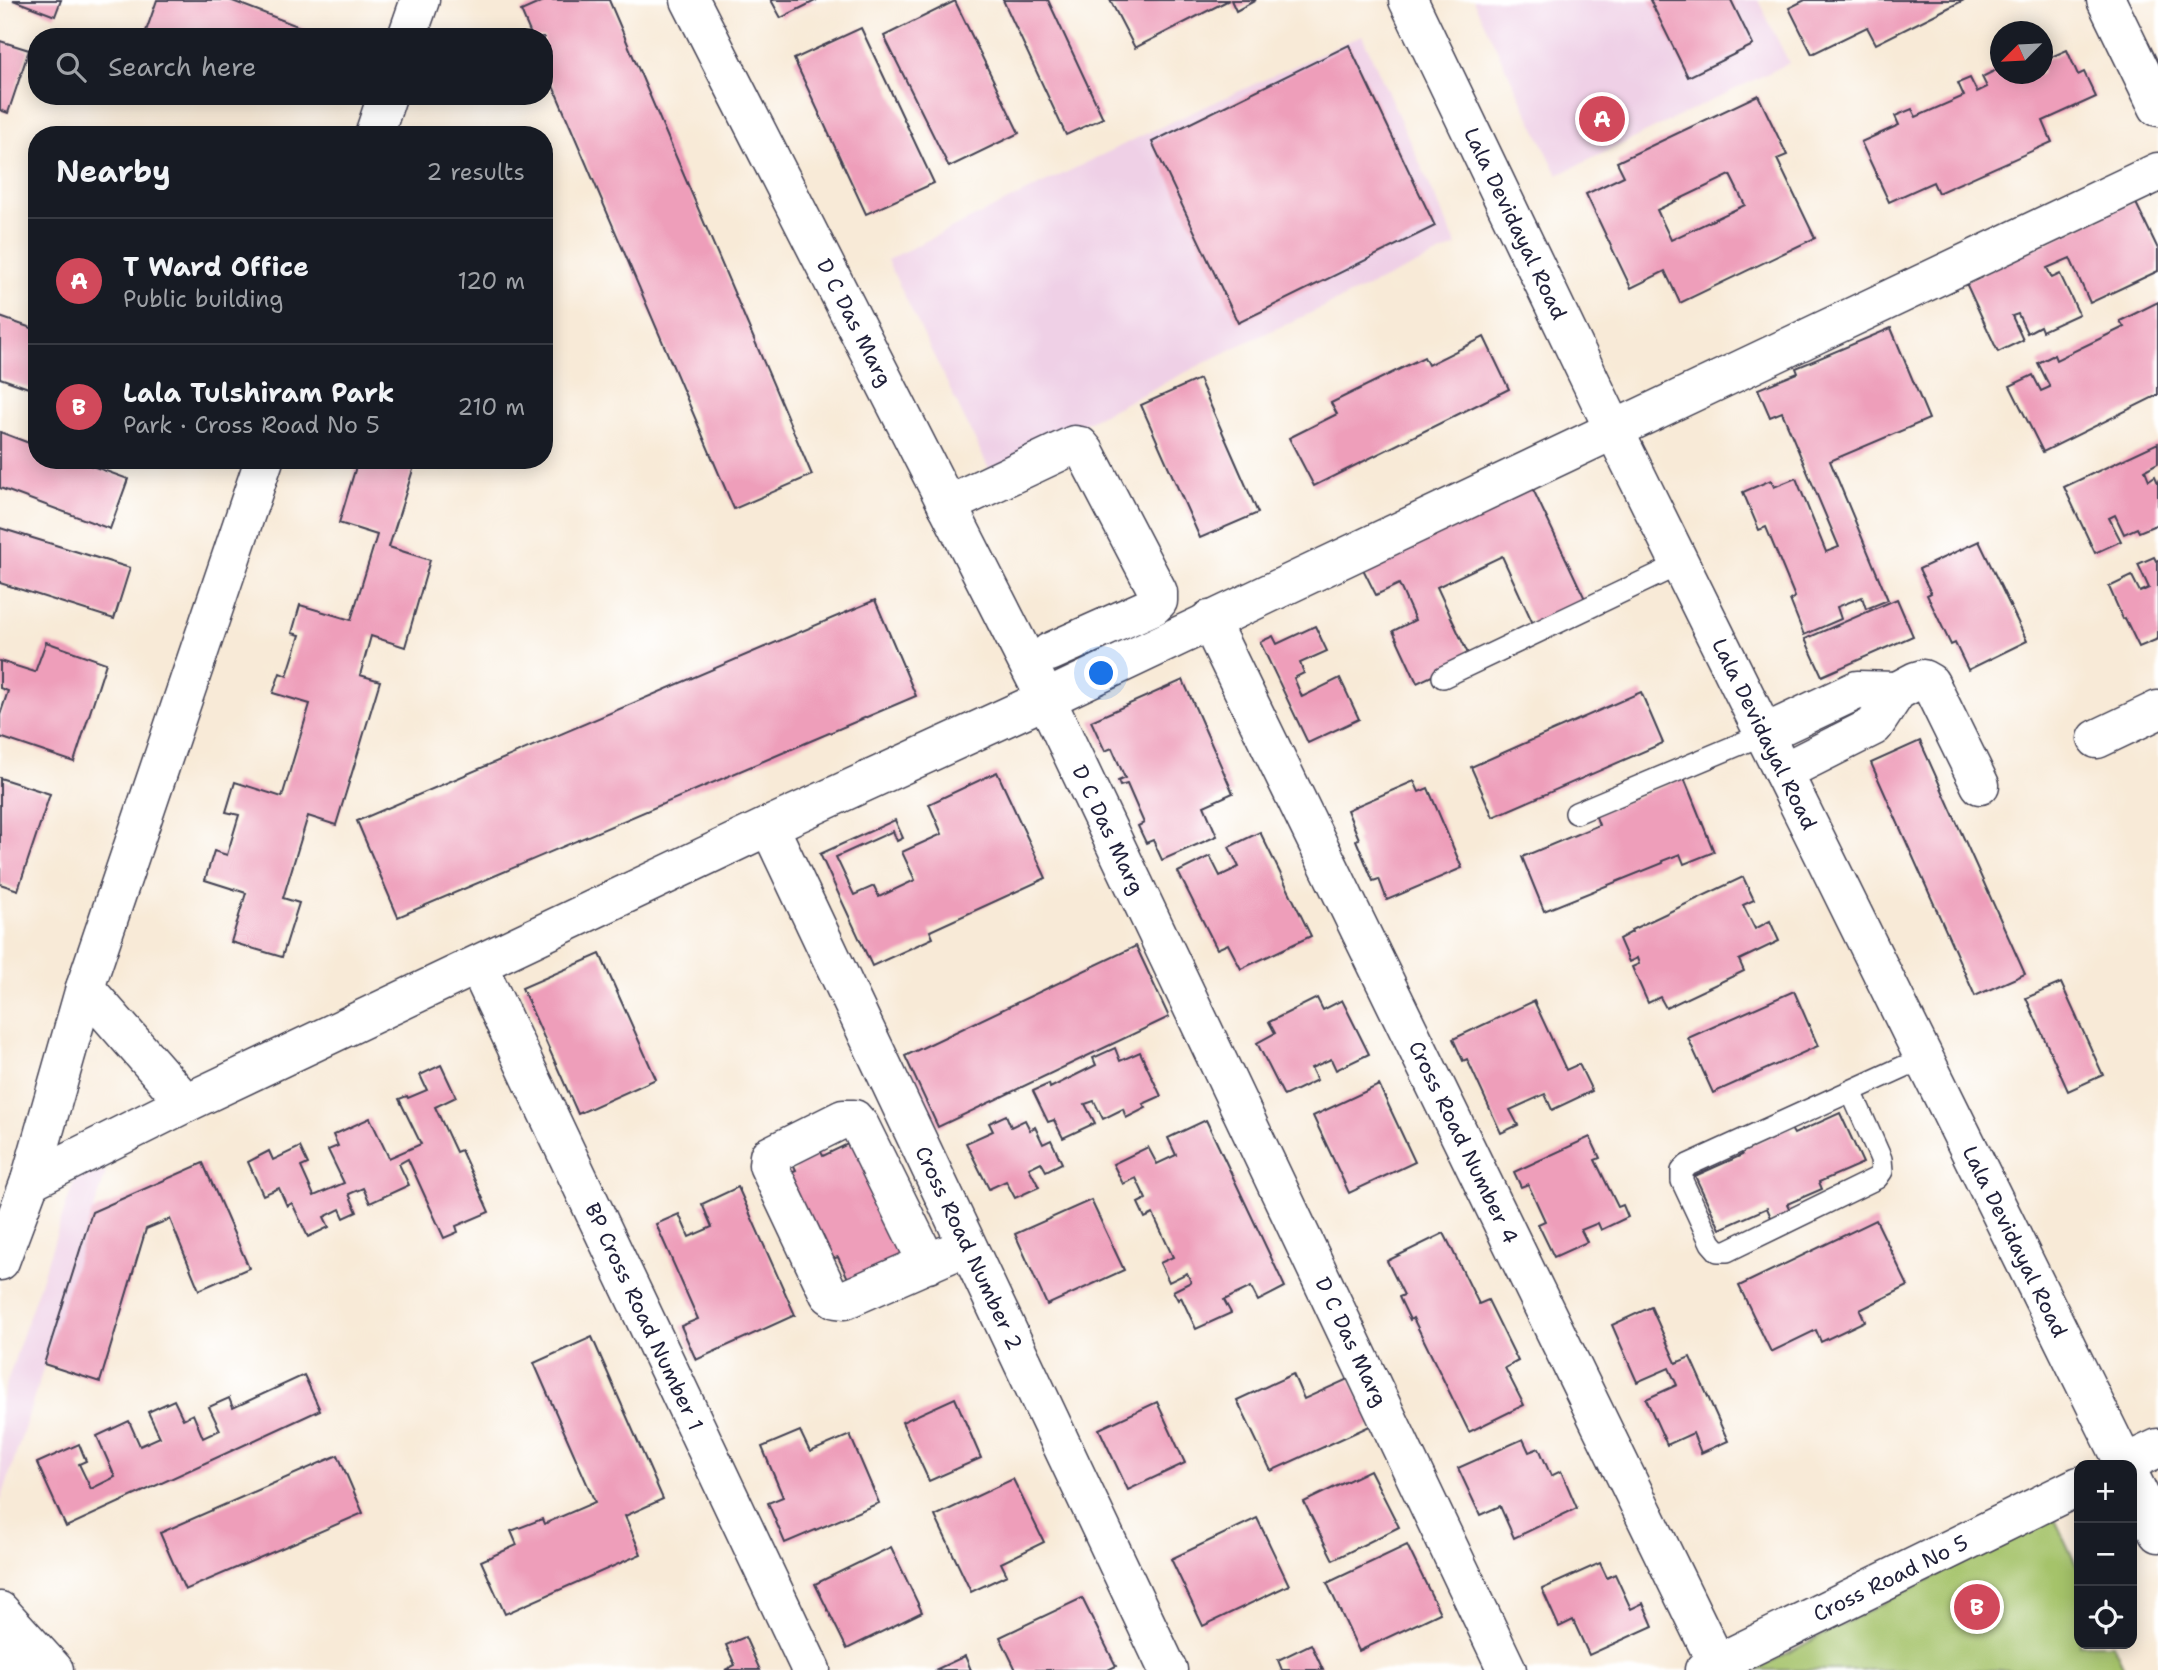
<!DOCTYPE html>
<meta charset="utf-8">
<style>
body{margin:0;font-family:"Shantell Sans",sans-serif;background:#20242c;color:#f1f3f6}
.controls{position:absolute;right:21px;bottom:21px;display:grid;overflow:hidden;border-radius:14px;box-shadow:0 4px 18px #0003}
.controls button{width:63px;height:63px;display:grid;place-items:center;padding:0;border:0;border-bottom:2px solid #363941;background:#171b24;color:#f1f3f6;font:35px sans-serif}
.compass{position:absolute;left:1990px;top:21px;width:63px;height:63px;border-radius:50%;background:#171b24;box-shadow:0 4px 18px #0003;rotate:246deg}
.you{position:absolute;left:1102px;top:674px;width:24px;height:24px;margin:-18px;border:5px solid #fff;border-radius:50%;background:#1a73e8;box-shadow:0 0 0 10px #1a73e833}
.badge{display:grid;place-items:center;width:46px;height:46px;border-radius:50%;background:#d1495b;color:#fff;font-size:23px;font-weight:700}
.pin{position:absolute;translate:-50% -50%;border:4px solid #fff;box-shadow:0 2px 7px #0006}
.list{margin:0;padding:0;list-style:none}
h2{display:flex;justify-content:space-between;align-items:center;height:91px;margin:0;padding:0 28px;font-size:30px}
h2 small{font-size:23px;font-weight:400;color:#9ea1a6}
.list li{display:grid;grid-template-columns:46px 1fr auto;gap:21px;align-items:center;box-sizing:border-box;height:126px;padding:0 28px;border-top:2px solid #363941}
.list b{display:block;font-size:26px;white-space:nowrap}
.list p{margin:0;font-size:23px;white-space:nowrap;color:#9ea1a6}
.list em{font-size:23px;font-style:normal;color:#9ea1a6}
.icon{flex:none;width:38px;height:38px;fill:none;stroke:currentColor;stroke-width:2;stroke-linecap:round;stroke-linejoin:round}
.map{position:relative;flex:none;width:2158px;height:1670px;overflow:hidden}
.search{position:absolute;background:#171b24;box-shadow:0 4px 18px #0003;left:28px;top:28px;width:525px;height:77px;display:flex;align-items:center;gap:18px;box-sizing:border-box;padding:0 24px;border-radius:28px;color:#9ea1a6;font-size:26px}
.panel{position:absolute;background:#171b24;box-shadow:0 4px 18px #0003;left:28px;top:126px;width:525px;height:343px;border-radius:28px}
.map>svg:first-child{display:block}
.built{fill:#efd0e6}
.green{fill:#a5c36b;stroke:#647253;stroke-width:2}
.building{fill:#ee9eba;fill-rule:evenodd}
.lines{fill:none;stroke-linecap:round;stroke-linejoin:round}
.service-casing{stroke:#424052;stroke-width:24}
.minor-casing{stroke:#424052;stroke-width:41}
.tertiary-casing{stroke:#424052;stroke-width:41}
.secondary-casing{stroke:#424052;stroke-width:41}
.service{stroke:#fff;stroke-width:21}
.minor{stroke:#fff;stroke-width:38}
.tertiary{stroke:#fff;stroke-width:38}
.secondary{stroke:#fff;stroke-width:38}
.labels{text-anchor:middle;stroke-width:6;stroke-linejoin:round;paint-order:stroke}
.street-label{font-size:21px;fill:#22223b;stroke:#fff}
</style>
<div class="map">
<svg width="2158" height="1670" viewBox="0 0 2158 1670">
<rect width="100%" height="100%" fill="#fff"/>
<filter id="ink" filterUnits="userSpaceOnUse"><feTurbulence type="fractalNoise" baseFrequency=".0143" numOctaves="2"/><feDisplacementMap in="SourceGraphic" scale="14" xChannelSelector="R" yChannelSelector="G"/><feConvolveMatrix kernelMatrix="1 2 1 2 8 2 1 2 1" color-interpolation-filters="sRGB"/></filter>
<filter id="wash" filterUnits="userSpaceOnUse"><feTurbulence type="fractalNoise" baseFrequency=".00686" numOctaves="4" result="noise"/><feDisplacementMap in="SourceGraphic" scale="28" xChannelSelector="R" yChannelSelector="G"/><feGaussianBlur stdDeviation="1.57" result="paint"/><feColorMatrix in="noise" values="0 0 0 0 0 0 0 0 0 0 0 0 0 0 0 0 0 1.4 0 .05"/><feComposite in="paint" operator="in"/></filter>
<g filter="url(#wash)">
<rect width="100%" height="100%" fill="#f8ead7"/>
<g class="built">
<path d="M1473 0H1758L1789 63 1558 175Z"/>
<path d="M1362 35 1457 246 1236 347 990 471 887 260 1141 136Z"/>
<path d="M106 1172 1 1501 0 1403 76 1176Z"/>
</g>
<path class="green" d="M2053 1515 2079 1571V1644H2113L2125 1670H1755Z"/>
<g id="blocks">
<g class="building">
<path d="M13 0H61L55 16Z"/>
<path d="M157 0H230L313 32 311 37H144Z"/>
<path d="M546 0H609L812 475 734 509 544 65V37H532L521 11Z"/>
<path d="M771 0H817L781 18Z"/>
<path d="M1003 0H1048L1103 118 1066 135Z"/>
<path d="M1110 0H1229L1135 48Z"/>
<path d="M1231 0H1256L1236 11Z"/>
<path d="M1650 0H1731L1753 45 1688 77Z"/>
<path d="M1805 0H1964L1876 44 1867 27 1812 54 1789 8Z"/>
<path d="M955 1 1019 133 949 167 884 36Z"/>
<path d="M861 28 934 183 866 214 794 59Z"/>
<path d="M0 41 29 50 8 113 0 110Z"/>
<path d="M1349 45 1435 226 1238 323 1152 142Z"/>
<path d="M2067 50 2078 75 2084 72 2096 97 2043 121 2052 142 1938 193 1933 182 1889 202 1861 142 1899 125 1895 116 1912 109 1916 117 1964 96 1958 83 1970 78 1977 92 1987 87 1982 77 2000 68V74H2042V61Z"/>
<path d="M1758 95 1787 155 1777 159 1815 238 1680 303 1665 271 1631 288 1586 194 1624 176 1617 162ZM1730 175 1745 205 1671 240 1657 210Z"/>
<path d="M2135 201 2158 249V271L2090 303 2070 258 2047 268 2052 278 2060 274 2079 314 2042 331 2040 326 2027 333 2018 314 2012 316 2023 340 1998 352 1965 281Z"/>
<path d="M2158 302V395L2043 452 2010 386 2033 375 2041 391 2050 387 2038 363 2054 355 2056 360 2124 327 2120 321Z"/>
<path d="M0 317 37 330V391L0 378Z"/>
<path d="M1891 328 1929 419 1830 461 1888 600 1866 609 1862 597 1837 607 1841 619 1804 635 1790 600 1795 597 1766 527 1759 530 1743 492 1771 480 1774 487 1796 478 1826 552 1839 547 1782 412 1770 417 1758 389 1798 373 1796 368Z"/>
<path d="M1484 337 1509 389 1314 486 1289 438 1337 414 1331 403 1424 357 1428 365Z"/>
<path d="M1199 379 1258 513 1200 538 1141 405Z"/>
<path d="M0 432 37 446V460H76L128 479 110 529 0 488Z"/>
<path d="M2158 443V463L2145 470 2149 480 2155 476 2158 483V524L2139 532 2137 528 2124 534 2115 515 2109 518 2121 541 2095 553 2064 487Z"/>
<path d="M358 460H416L389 547 430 560 405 647 371 636 360 675 380 681 336 825 308 816 283 898 299 903 282 957 231 942 246 893 205 880 214 851 227 855 239 815 226 812 235 782 282 797 310 704 273 693 280 673 287 676 300 635 292 633 300 605 351 620 377 535 339 523Z"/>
<path d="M1530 483 1587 603 1535 628 1502 556 1437 587 1470 658 1417 683 1393 631 1415 620 1399 584 1376 595 1360 563Z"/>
<path d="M0 528 130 568 114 619 0 583Z"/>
<path d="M1979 541 2027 641 1968 670 1955 643 1951 645 1927 595 1931 593 1919 569Z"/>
<path d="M2154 557 2156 561 2158 560V639L2139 647 2125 618 2123 619 2109 587 2132 576 2140 592 2149 588 2138 564Z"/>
<path d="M1897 599 1913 636 1822 676 1805 639Z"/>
<path d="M875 600 916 696 398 917 357 821Z"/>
<path d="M1315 626 1327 651 1300 663 1304 673 1294 678 1302 697 1340 678 1359 719 1308 743 1260 642 1273 636 1277 644Z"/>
<path d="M46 642 106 663 74 762 0 737V715L8 691 0 688V661L35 672Z"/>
<path d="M1183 680 1233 793 1204 806 1217 836 1162 860 1153 840 1146 843 1138 826 1144 823 1127 784 1120 786 1118 781 1125 778 1112 748 1105 751 1091 721Z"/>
<path d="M1641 692 1663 743 1493 817 1471 767Z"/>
<path d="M1920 741 2025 974 1975 996 1871 763Z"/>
<path d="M997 772 1046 878 930 931 933 938 872 966 820 854 895 820 903 838 897 841 893 831 836 857 854 895 874 886 879 897 915 880 902 852 942 834 929 804Z"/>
<path d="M0 778 50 794 18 890 0 884Z"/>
<path d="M1684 778 1714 852 1684 864 1680 854 1662 861 1663 863 1544 911 1522 857 1599 825 1595 814Z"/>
<path d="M1414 781 1419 792 1428 788 1462 868 1387 900 1379 879 1373 881 1356 840 1359 839 1347 810Z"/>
<path d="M1260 832 1311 936 1241 969 1228 944 1217 949 1178 872 1210 856 1220 876 1239 867 1229 847Z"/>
<path d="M1743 877 1754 900 1743 905 1755 929 1770 921 1779 941 1739 960 1744 971 1666 1008 1660 997 1648 1003 1632 967 1639 964 1637 958 1629 962 1619 939 1632 932 1631 930Z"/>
<path d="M1136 946 1169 1017 938 1127 905 1056Z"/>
<path d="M600 954 656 1079 578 1114 522 988Z"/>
<path d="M2061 983 2103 1075 2068 1091 2026 998Z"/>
<path d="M1794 991 1818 1046 1713 1093 1688 1038Z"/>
<path d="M1317 998 1323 1010 1342 1000 1369 1054 1336 1070 1331 1059 1311 1068 1317 1080 1284 1096 1257 1043 1275 1033 1269 1022Z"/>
<path d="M1534 1001 1566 1070 1579 1064 1592 1091 1552 1110 1545 1094 1510 1110 1518 1125 1501 1133 1467 1059 1463 1061 1453 1039Z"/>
<path d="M1115 1048 1120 1061 1140 1052 1161 1096 1143 1104 1146 1108 1126 1118 1123 1109 1103 1119 1094 1101 1085 1104 1095 1123 1063 1138 1054 1120 1048 1122 1033 1091 1049 1084 1050 1088 1096 1065 1093 1058Z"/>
<path d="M441 1065 456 1097 435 1107 456 1152 461 1150 489 1212 456 1226 458 1232 444 1238 408 1159 399 1164 409 1185 370 1203 363 1188 349 1194 357 1212 344 1218 340 1209 324 1217 329 1227 308 1237 292 1203 287 1206 279 1188 263 1195 248 1162 269 1151 273 1160 300 1147 308 1164 301 1167 314 1196 344 1183 328 1150 338 1146 333 1135 370 1118 389 1158 421 1144 399 1099 407 1096 408 1098 427 1090 420 1075Z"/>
<path d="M1379 1085 1415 1162 1349 1193 1313 1116Z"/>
<path d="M1840 1113 1863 1163 1819 1182 1822 1189 1787 1204 1792 1214 1773 1222 1767 1208 1720 1229 1695 1176 1742 1155 1739 1151 1790 1127 1794 1134Z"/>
<path d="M1006 1115 1011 1127 1025 1120 1030 1130 1035 1127 1043 1144 1051 1140 1062 1163 1046 1171 1041 1162 1029 1168 1039 1187 1015 1198 1006 1181 989 1189 966 1143 993 1131 989 1123Z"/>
<path d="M1206 1120 1285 1287 1258 1301 1251 1287 1224 1300 1231 1313 1196 1329 1181 1297 1178 1300 1173 1291 1191 1282 1187 1273 1169 1282 1160 1263 1173 1257 1153 1214 1145 1218 1138 1203 1146 1199 1136 1178 1123 1184 1113 1164 1148 1147 1157 1164 1176 1155 1168 1138Z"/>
<path d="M1590 1137 1600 1158 1595 1160 1618 1207 1623 1205 1628 1217 1601 1230 1598 1223 1581 1230 1587 1242 1554 1257 1538 1224 1545 1221 1528 1184 1521 1187 1514 1172Z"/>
<path d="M815 1140 823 1156 856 1140 913 1257 852 1287 838 1257 832 1259 780 1177 796 1170 788 1153Z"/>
<path d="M203 1163 249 1268 199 1290 170 1219 146 1229 100 1382 44 1364 92 1212Z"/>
<path d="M738 1187 795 1315 696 1360 681 1326 698 1319 656 1224 679 1214 689 1237 712 1227 702 1204Z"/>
<path d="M1091 1200 1124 1270 1047 1305 1015 1234Z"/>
<path d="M1876 1220 1908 1286 1860 1310 1865 1321 1821 1342 1816 1330 1771 1352 1739 1286Z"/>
<path d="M1444 1233 1479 1304 1488 1300 1518 1361 1505 1368 1524 1405 1469 1432 1413 1318 1410 1320 1399 1297 1404 1295 1387 1261Z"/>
<path d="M1651 1307 1676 1363 1690 1357 1728 1441 1701 1453 1693 1433 1667 1445 1646 1399 1677 1385 1669 1368 1637 1382 1612 1325Z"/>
<path d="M592 1337 663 1499 625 1516 641 1554 505 1614 481 1561 517 1545 511 1531 542 1519 544 1524 595 1502 534 1363Z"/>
<path d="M1293 1374 1304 1399 1350 1378 1372 1425 1271 1471 1237 1400Z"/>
<path d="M304 1375 320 1410 66 1527 37 1463 79 1444 86 1461 79 1464 91 1489 115 1477 97 1436 129 1421 140 1446 160 1437 148 1412 174 1400 183 1419 193 1414 203 1438 220 1430 209 1407 229 1398 233 1408Z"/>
<path d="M955 1398 981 1458 929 1481 902 1422Z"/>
<path d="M1157 1402 1185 1463 1128 1490 1099 1429Z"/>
<path d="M800 1431 810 1452 850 1435 879 1503 785 1543 768 1503 783 1497 762 1447Z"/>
<path d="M1523 1439 1529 1452 1539 1448 1551 1476 1561 1471 1577 1508 1514 1538 1500 1506 1480 1515 1458 1468Z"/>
<path d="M338 1455 363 1513 185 1590 160 1533Z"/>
<path d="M1370 1470 1399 1527 1333 1560 1304 1502Z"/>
<path d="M1013 1479 1044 1542 1001 1563 1007 1575 971 1592 935 1516Z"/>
<path d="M1257 1518 1289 1585 1203 1626 1171 1559Z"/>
<path d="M1407 1545 1440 1613 1359 1651 1327 1583Z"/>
<path d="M891 1547 922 1612 847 1649 815 1584Z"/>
<path d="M1600 1563 1607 1578 1615 1574 1631 1609 1643 1603 1653 1626 1589 1655 1573 1620 1559 1627 1542 1589Z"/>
<path d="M1082 1598 1116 1666 1108 1670H1016L1000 1637Z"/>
<path d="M745 1637 760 1670H725L735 1665 726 1645Z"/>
<path d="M1311 1644 1323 1670H1282L1278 1660Z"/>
<path d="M965 1656 971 1670H935Z"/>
</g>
</g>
</g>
<g filter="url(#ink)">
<use href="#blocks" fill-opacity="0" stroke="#424052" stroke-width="2"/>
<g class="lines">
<g class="service-casing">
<g id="service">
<path d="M1443 677 1680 564"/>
<path d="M1576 813 1764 734"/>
<path d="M1851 1091 1881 1159 1882 1171 1877 1178 1727 1251H1718L1711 1243 1682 1181V1171L1688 1165 1923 1058"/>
</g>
</g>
<g class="minor-casing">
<g id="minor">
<path id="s1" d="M690 0 1046 699 1507 1670"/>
<path d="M2106 0 2158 107"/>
<path d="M947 505 1074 445 1080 446 1085 452 1158 592V601L1153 606 1050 652"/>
<path id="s2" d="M1209 620 1717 1664"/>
<path d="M1764 734 1857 690 1897 691"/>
<path d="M2097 739 2158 710"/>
<path d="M1783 772 1874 726 1897 691 1916 681 1923 679 1930 683 1980 785"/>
<path id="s3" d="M769 826 1168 1670"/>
<path id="s4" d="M478 966 811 1670"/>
<path d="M85 988 186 1103"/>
<path d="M30 1181 186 1103 769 826 1046 699 2158 172"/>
<path d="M928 1264 860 1126 854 1119H843L769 1156 768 1165 829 1294 836 1299 844 1300 967 1246"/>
<path d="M2122 1465 2158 1448"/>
<path id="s5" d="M1704 1670 2079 1486"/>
</g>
</g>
<g class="tertiary-casing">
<g id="tertiary">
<path id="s6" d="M1408 0 1614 430 2125 1465"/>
<path d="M2132 1480 2158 1533"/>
</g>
</g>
<g class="secondary-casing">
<g id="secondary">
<path d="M407 37 420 0"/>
<path d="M374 135 387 96"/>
<path d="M0 1261 30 1181 85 988 264 460"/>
<path d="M0 1611 54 1670"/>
<path d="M0 1656 10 1670"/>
</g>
</g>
<use href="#service" class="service"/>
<use href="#minor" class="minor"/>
<use href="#tertiary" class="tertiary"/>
<use href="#secondary" class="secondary"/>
</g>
</g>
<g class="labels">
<g class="street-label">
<text dy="7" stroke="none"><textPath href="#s6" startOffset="248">Lala Devidayal Road</textPath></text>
<text dy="7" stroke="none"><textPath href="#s1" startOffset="362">D C Das Marg</textPath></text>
<text dy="7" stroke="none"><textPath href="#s6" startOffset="816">Lala Devidayal Road</textPath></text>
<text dy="7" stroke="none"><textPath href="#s1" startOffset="929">D C Das Marg</textPath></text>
<text dy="7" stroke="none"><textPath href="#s2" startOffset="581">Cross Road Number 4</textPath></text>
<text dy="7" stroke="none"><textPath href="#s6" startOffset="1382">Lala Devidayal Road</textPath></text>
<text dy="7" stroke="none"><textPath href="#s3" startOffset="467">Cross Road Number 2</textPath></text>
<text dy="7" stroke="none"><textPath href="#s4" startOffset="388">BP Cross Road Number 1</textPath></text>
<text dy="7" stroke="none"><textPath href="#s1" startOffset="1496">D C Das Marg</textPath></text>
<text dy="7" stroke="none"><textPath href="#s5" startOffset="208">Cross Road No 5</textPath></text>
</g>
</g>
</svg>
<div class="controls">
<button>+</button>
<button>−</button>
<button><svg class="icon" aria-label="locate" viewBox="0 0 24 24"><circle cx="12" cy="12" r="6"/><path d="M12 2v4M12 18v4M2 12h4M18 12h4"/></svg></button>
</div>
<svg class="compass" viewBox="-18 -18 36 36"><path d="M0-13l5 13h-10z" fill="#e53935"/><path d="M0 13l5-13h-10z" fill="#9ea1a6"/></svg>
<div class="you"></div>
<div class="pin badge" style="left:1602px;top:119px">A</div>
<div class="pin badge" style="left:1977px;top:1607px">B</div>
<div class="search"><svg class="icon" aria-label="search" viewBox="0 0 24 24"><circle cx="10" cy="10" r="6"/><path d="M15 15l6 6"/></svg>Search here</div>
<section class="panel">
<h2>Nearby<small>2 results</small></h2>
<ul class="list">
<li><span class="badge">A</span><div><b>T Ward Office</b><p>Public building</p></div><em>120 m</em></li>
<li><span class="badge">B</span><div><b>Lala Tulshiram Park</b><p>Park · Cross Road No 5</p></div><em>210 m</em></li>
</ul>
</section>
</div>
